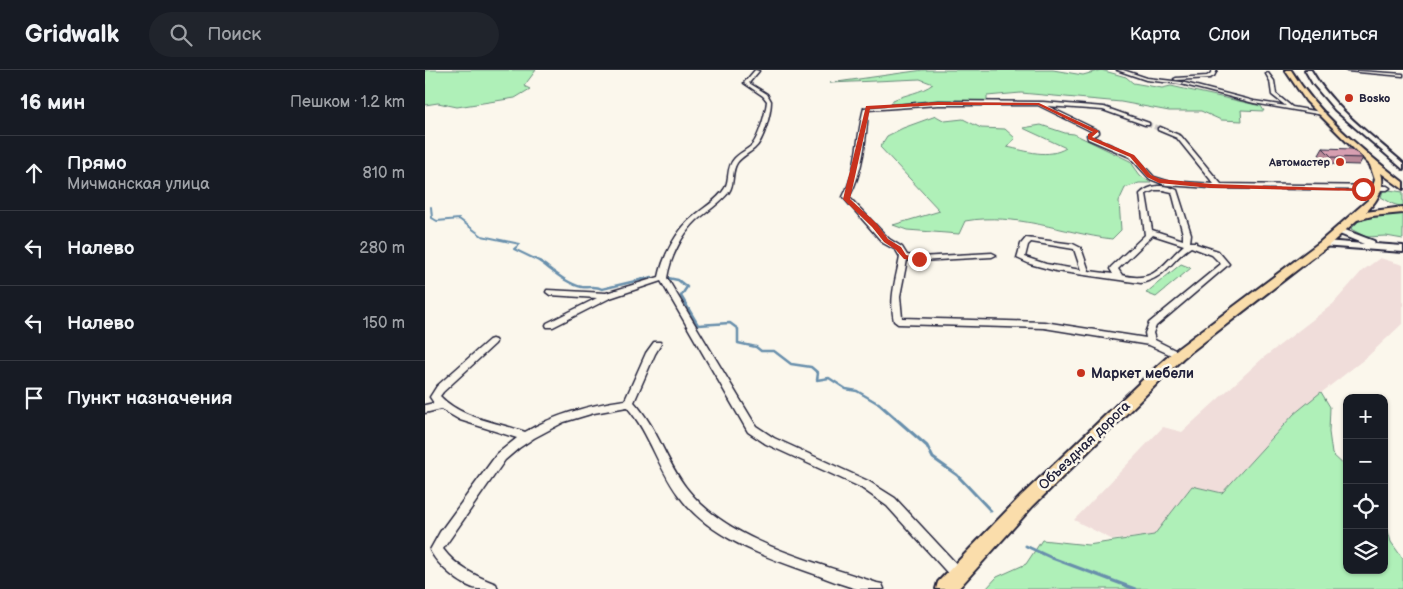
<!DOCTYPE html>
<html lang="ru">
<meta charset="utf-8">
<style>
body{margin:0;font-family:"Balsamiq Sans",sans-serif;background:#20242c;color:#f1f3f6}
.controls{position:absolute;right:15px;bottom:15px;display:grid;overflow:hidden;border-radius:10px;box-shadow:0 1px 4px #0004}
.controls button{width:45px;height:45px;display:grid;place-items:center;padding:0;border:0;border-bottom:1px solid #363941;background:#171b24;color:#f1f3f6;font:25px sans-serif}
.stop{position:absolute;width:15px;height:15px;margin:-11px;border:4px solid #c8321e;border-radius:50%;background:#fff}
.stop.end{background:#c8321e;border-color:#fff;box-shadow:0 1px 5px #0008}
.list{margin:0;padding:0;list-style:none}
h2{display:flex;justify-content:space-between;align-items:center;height:65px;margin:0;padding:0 20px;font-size:21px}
h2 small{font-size:16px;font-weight:400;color:#9ea1a6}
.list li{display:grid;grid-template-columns:32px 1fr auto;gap:15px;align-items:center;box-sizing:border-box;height:75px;padding:0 20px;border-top:1px solid #363941}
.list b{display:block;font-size:19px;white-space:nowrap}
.list p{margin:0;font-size:16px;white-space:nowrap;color:#9ea1a6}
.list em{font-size:16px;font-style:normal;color:#9ea1a6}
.icon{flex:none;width:28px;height:28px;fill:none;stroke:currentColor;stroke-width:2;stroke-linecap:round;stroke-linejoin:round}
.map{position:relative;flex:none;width:978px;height:519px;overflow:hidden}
header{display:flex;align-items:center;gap:30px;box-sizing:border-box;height:70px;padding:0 25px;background:#171b24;border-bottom:1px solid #363941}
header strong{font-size:24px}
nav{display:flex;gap:28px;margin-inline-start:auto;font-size:18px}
.search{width:350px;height:45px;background:#20242c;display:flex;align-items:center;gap:12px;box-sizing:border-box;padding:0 18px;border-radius:28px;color:#9ea1a6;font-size:19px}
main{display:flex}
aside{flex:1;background:#171b24}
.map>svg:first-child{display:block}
.built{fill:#f0ddda}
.green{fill:#aff0b8;stroke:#68897a}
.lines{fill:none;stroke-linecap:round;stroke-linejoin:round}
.stream-far2{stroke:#688fac;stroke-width:2}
.stream-far1{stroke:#688fac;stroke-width:2.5}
.stream{stroke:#688fac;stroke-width:3}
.street-tunnel{stroke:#d0ccc9;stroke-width:5;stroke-dasharray:5 2.5;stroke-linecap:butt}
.street-casing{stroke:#22223b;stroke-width:3}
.secondary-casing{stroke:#22223b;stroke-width:4}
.primary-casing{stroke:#22223b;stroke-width:4}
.street{fill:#fbf7ec;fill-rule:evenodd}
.secondary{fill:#fbf7ec;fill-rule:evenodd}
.primary{fill:#faddab;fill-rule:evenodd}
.wall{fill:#b98998;stroke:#22223b}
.building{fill:#d79fb1;stroke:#22223b}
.route{fill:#c8321e}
.poi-dot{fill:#c8321e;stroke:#fbf7ec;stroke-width:2}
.labels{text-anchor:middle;stroke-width:5;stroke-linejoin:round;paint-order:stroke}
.far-poi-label{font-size:11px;font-weight:bold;fill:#22223b;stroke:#fbf7ec;text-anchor:start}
.poi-label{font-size:14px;font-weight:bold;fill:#22223b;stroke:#fbf7ec;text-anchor:start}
.street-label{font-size:14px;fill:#22223b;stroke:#fbf7ec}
</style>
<header>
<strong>Gridwalk</strong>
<div class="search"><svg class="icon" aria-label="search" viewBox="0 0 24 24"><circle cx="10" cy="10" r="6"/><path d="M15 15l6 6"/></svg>Поиск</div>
<nav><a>Карта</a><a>Слои</a><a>Поделиться</a></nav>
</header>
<main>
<aside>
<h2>16 мин<small>Пешком · 1.2 km</small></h2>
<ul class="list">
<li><svg class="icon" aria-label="ahead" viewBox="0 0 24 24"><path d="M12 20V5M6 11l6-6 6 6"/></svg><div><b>Прямо</b><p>Мичманская улица</p></div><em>810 m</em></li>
<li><svg class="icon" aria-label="left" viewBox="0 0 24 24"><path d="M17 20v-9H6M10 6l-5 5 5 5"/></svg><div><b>Налево</b></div><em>280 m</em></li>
<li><svg class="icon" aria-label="left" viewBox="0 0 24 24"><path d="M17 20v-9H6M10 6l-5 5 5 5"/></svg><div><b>Налево</b></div><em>150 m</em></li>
<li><svg class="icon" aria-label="arrive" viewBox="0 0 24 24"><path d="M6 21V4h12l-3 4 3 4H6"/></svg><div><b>Пункт назначения</b></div></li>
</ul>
</aside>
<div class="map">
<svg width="978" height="519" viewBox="0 0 978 519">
<rect width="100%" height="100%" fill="#fbf7ec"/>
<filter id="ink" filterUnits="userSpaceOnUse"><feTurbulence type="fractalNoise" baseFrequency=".02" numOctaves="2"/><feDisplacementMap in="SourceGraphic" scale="10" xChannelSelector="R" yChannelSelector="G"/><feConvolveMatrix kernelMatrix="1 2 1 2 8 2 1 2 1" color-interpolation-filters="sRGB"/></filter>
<g filter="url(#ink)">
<path class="built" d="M955 188 978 195V253L942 287 869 344 797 423 767 416 729 465 688 470 649 450 738 357 757 362 838 288 908 234 937 201Z"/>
<g class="green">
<path d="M0 0H111L99 16 105 19 90 28 32 37 13 33 0 35Z"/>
<path d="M498 0H628L658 5 676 0 701 7 708 13 737 18 746 16 836 36 839 41 816 40 817 51 796 50 776 41H744L696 32 596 23 562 26V32L466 34 468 30C481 24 496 23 508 14L495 9 405 13Z"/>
<path d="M511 46 520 51 538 49 556 58 580 59 590 68 582 77C602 81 623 89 641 78L598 58 616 55 640 63 649 64 705 91 715 105 726 113H714L700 118 694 131 696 160 687 169C638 163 591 142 540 151L534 164 482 160 468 155 515 141 455 77 462 66 478 58Z"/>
<path d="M964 120 978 122V137L968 134 956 127 958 121Z"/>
<path d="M978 143V169L961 166 941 167 926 159 938 147Z"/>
<path d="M756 194 766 198 731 227 721 223Z"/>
<path d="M896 322 905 337 904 362 907 384 922 398V500H959V446L966 472 978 489V519H561L572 507 601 494 617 470 663 475 729 465 767 416 797 423 869 344Z"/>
</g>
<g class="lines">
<path class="stream-far2" d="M6 137 7 148 12 151 34 149 57 166 95 174 89 179 116 192"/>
<g class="stream-far1">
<path d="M114 191C127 200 142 214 157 217 165 218 170 215 177 219L227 207"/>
<path d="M243 208 253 210 262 217 256 226 273 255 305 253 313 259V273L331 277 336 281H349L366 294 386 297 393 303 392 310 404 308 421 319 432 321 454 334"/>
</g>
<g class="stream">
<path d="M453 333 502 376 508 388 532 405 566 441"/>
<path d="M601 476 627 488 710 519"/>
</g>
<path class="street-tunnel" d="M722 54 735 59"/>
<g class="street-casing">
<g id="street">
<path d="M330 0 334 1 324 13 342 24 346 31C346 43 339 70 330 78 325 83 317 86 312 93 306 102 310 113 304 122 295 133 283 141 272 150 257 164 245 188 242 208L331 356 349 368 443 411 470 428 538 501 539 505 538 509 533 511 528 509 462 436 435 417 341 374 323 362 236 211 185 228 128 257H122L121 255 122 253 172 228 125 225 121 222 122 220 181 223 234 207C238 186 252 160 268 147 278 138 293 130 300 118 305 109 301 98 309 89 314 83 322 80 327 75 334 67 341 42 342 31L338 26 319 13Z"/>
<path d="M692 0H698L722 8 756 12 829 31 861 36 847 25 845 11 841 4 843 3 849 11 851 24 867 37 901 43 898 45 829 33 756 14 721 10Z"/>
<path d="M788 0H792L789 6 785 8 751 10 749 9 751 8 782 6 785 4Z"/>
<path d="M920 0 978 4V6L922 1Z"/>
<path d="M513 31 618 32 679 37 724 53V55H720L678 40 622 36 674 61V63L668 66V67L709 85 729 107 742 111 789 114 752 68 733 60V58L735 57 756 66 796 114 962 116 965 118 962 120 786 118 741 115 725 109 705 87 663 69 662 65 668 62 613 35H513L443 40C441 69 438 102 424 127L464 169 477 177 482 185 494 187 567 183 571 185 567 187 494 191 482 190 475 226 477 248 619 252 721 268 720 263 724 253 796 194 787 185 766 177C745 190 743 207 716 213L631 201 605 194 592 188 596 174 601 168 648 174 656 178 664 201 688 204 685 199 686 197 720 165 715 124C725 114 740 114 752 120L766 164 765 172H771V174L793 181 804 194 731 256 728 263 730 270 756 283 758 285 753 288 724 275 619 258 473 254 469 251C464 228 471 209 475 187L471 180 458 173 418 127C433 98 431 68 439 38ZM730 120H738L747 122 758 164V170L727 160 721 124ZM728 165 759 175C737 194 731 214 697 205L693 199ZM606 172 649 179 656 200 621 194 600 187 603 175Z"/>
<path d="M67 269 70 270 71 272 70 274 18 322 15 326C37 349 72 352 100 362 131 344 165 335 200 330L221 283 229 272H235L236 274 230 284 209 332C233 358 241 393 263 420 304 472 391 492 452 513L457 514 459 519C450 519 440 519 432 519 418 515 405 510 392 505 344 488 285 469 254 426 233 398 225 364 202 337L169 343 139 352 109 368 94 378 80 390 18 479C31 497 51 506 71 514L73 519C66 519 59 519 53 519 37 517 11 494 5 480L15 462 72 384 92 368 35 350 16 339 0 343V335L9 333 5 327 12 316 64 270Z"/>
</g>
</g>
<g class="secondary-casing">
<g id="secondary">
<path d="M880 0H886C908 38 945 64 978 93V99L910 40 888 14Z"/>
<path d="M915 158 949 171 950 174 978 176V182L896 176V172L899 171 939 174 912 163V159Z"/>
</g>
</g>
<g class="primary-casing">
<path id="primary" d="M860 0H866C894 45 937 80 978 112V119L956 103C961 118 951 132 941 142L978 137V143L947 146 932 150 903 176 758 288 608 436 533 519H511L513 512 596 426 727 301 748 282 895 172 943 130 950 110 945 95 881 31Z"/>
</g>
<use href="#street" class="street"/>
<use href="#secondary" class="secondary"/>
<use href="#primary" class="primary"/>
</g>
<path class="wall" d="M898 78 938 88 934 95 903 94 894 85Z"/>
<path class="building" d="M898 78 927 79 938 88 907 87Z"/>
</g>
<path class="route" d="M513 32 614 33 674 61 667 67 709 85 726 105 735 109 786 114 941 119 938 121 786 118 734 113 722 107 705 87 663 69V64L668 62 613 35H513L445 39 425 129 452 154 463 169 476 177 481 185 498 189 494 191 479 189 471 180 459 172 447 157 418 129 441 36Z"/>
<g class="poi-dot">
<circle cx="924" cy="28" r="5"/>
<circle cx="915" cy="92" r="5"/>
<circle cx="656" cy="303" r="5"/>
</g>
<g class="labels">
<g class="far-poi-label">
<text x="934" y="32">Bosko</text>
<text x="905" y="96" text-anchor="end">Автомастер</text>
</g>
<g class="poi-label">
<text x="666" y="308">Маркет мебели</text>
</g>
<g class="street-label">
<text transform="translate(659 375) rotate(-44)" y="5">Объездная дорога</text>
</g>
</g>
</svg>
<div class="controls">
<button>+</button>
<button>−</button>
<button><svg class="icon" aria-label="locate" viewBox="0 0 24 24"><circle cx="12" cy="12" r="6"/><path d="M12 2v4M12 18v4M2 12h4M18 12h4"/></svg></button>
<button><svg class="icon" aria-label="layers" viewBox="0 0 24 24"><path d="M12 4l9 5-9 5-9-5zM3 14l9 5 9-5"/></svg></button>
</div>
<div class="stop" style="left:938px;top:119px"></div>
<div class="stop end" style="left:494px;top:189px"></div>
</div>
</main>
